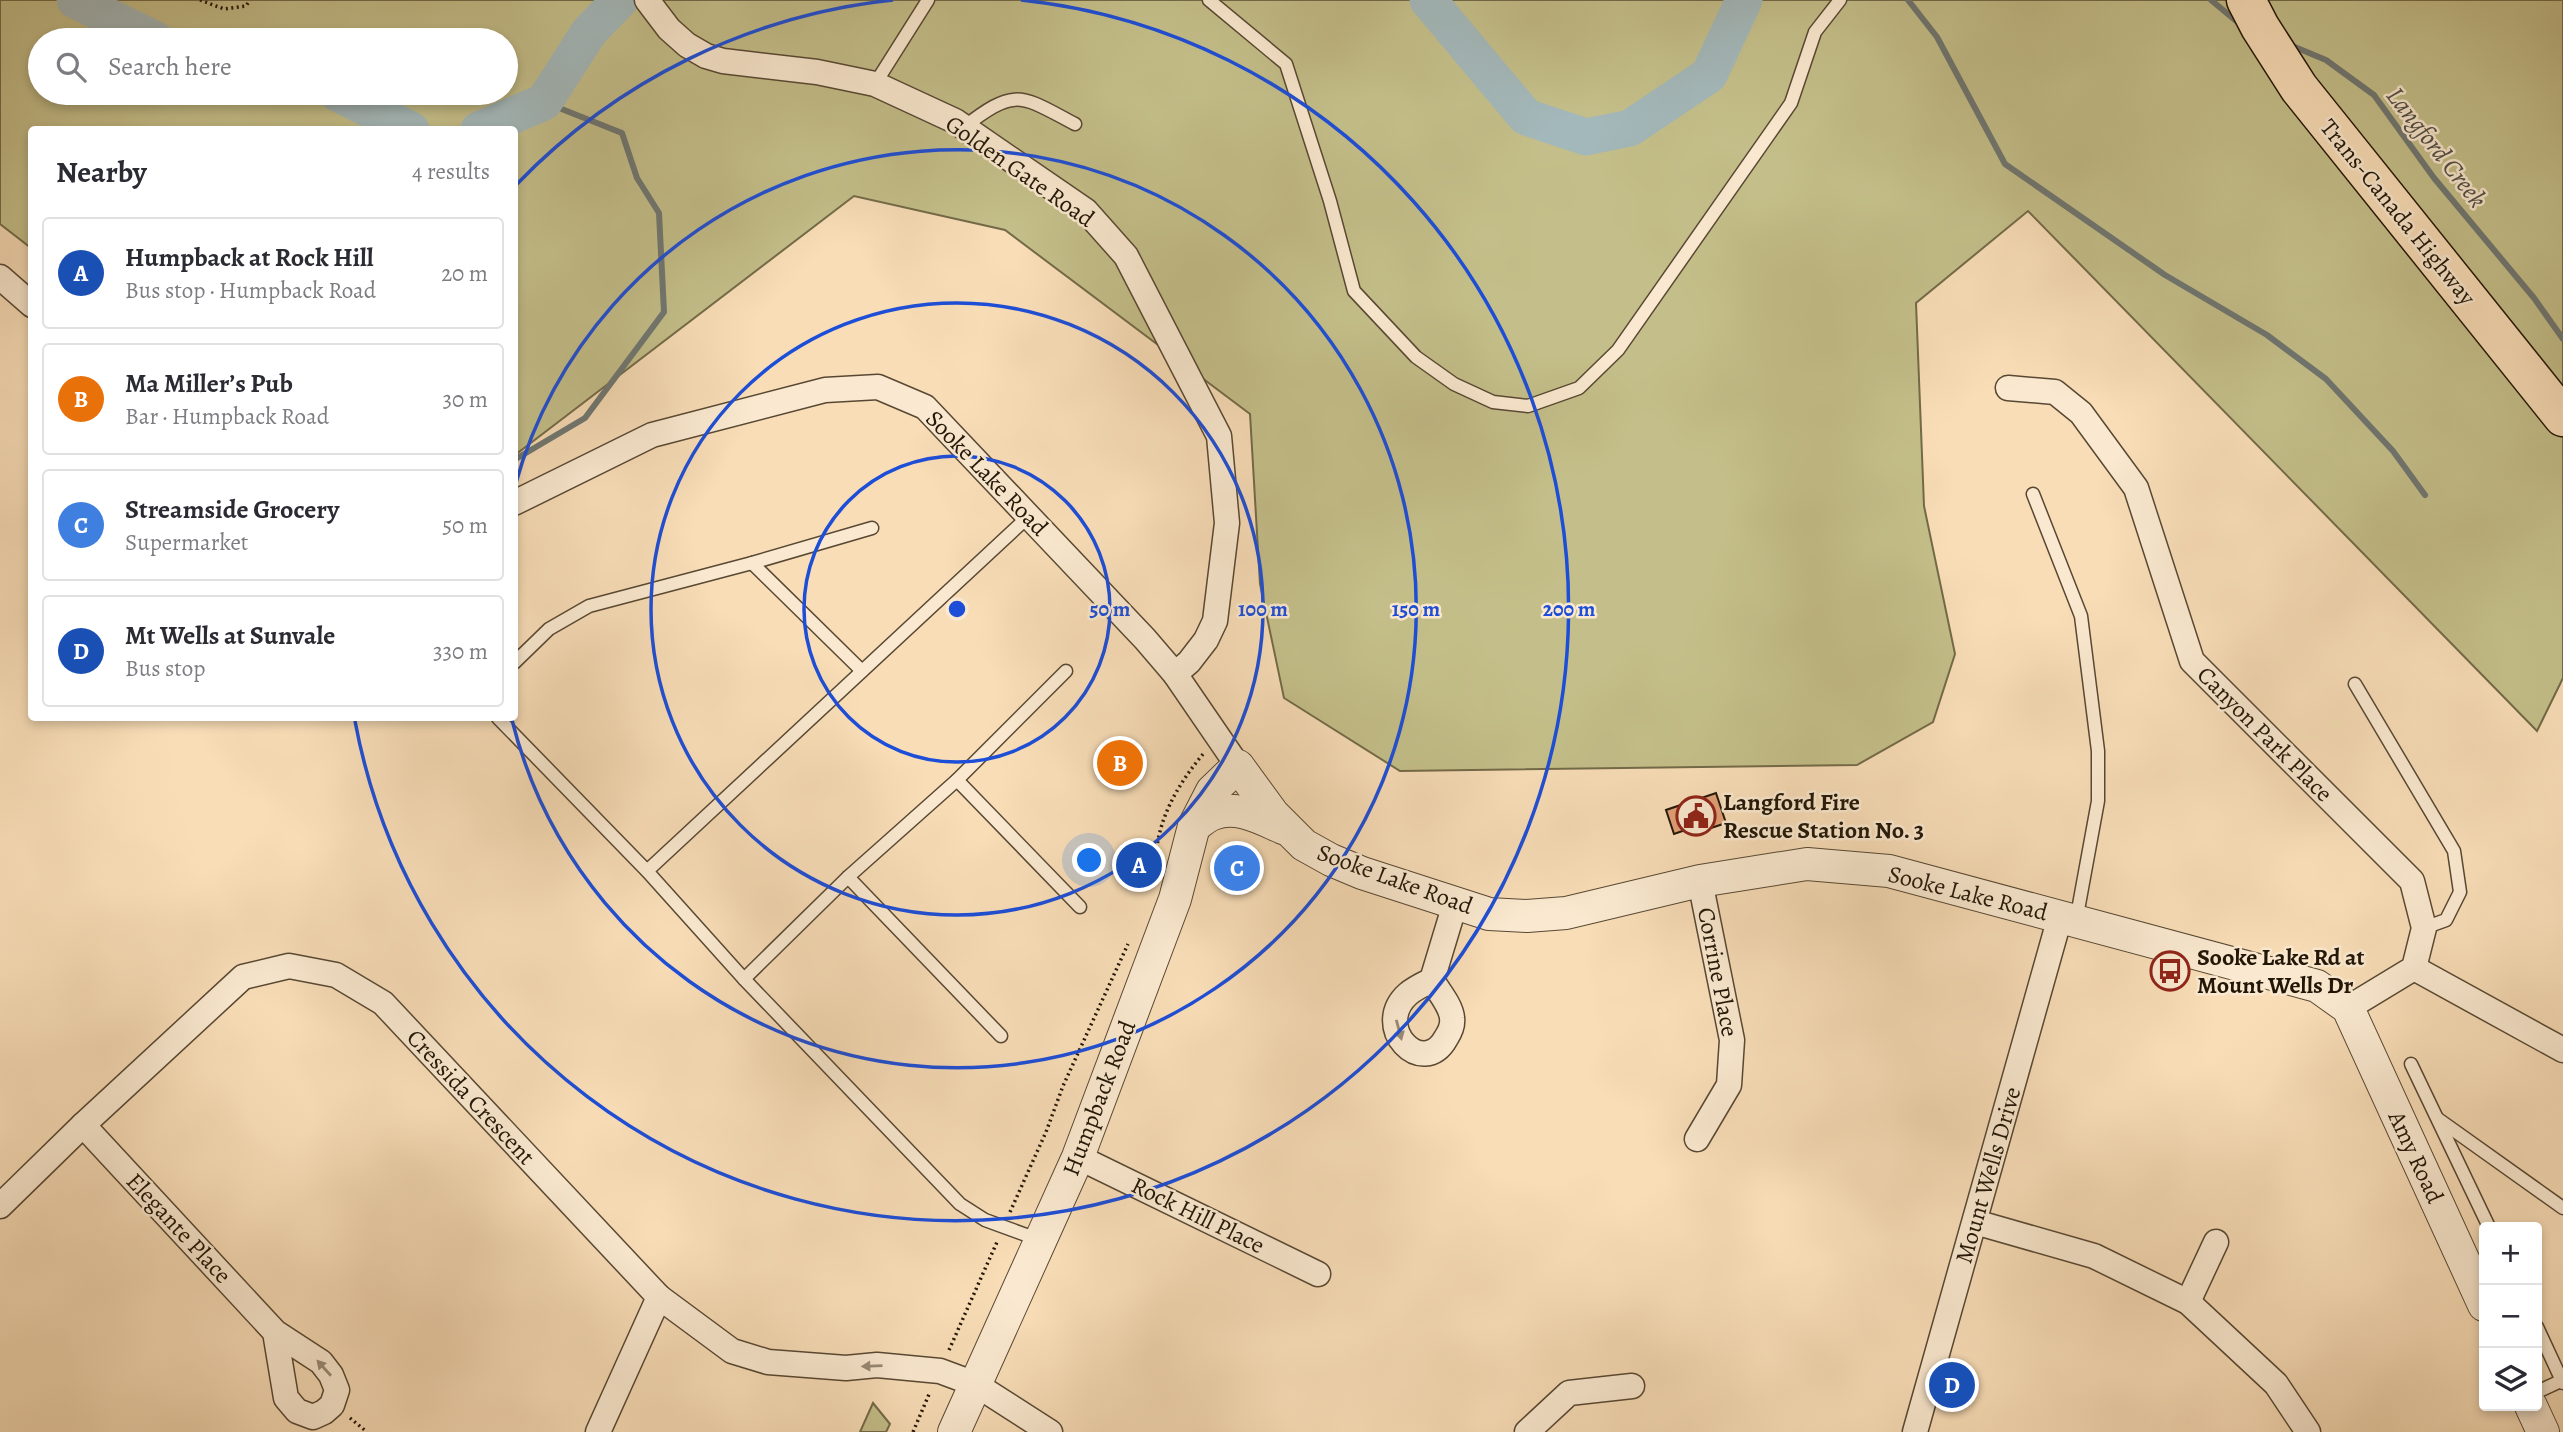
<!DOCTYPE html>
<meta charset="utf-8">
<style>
body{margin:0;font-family:Alegreya,serif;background:#f7f7f7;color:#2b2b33}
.controls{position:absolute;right:21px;bottom:21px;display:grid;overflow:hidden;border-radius:7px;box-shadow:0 4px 10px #0003}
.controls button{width:63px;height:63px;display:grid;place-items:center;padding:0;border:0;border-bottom:2px solid #e1e1e2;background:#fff;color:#2b2b33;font:35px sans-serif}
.you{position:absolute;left:1090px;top:861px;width:24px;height:24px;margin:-18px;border:5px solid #fff;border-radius:50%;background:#1a73e8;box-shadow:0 0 0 10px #1a73e833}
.badge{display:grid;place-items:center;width:46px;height:46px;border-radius:50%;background:#8f2418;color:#fff;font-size:23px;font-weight:700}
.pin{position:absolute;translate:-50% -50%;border:4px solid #fff;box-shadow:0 2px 7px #0006}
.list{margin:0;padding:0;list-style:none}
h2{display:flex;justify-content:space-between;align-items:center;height:91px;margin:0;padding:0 28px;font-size:30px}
h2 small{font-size:23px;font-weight:400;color:#7c7c81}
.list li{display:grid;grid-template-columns:46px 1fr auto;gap:21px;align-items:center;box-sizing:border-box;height:112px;margin:0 14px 14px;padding:0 14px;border:2px solid #e1e1e2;border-radius:7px}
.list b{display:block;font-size:26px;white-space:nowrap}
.list p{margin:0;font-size:23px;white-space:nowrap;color:#7c7c81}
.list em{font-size:23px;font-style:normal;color:#7c7c81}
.icon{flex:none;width:38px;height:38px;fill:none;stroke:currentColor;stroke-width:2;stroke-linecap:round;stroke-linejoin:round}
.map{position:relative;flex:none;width:2563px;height:1432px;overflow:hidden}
.search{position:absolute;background:#fff;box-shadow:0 4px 10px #0003;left:28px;top:28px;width:490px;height:77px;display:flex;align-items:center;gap:18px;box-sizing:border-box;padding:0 24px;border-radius:38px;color:#7c7c81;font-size:26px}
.panel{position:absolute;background:#fff;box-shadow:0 4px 10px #0003;left:28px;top:126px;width:490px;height:595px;border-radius:7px}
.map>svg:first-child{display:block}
.green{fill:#c4bf8a;stroke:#736a48;stroke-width:2;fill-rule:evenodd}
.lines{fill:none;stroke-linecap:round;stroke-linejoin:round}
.stream{stroke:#6f7772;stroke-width:6}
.river{stroke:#a3b8ba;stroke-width:37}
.building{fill:#e2a077;stroke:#221607;stroke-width:2}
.service-casing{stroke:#584833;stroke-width:15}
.minor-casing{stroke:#584833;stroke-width:27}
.tertiary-casing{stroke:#584833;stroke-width:34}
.trunk-casing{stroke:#221607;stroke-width:41}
.path{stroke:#221607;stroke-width:3.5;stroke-dasharray:2 3.5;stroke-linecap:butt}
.service{stroke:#fae9d0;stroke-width:12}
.minor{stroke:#fae9d0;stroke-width:24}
.tertiary{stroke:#fae9d0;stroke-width:32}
.trunk{stroke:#f8ddb7;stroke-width:38}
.oneway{fill:#998a76}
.ring{fill:none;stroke:#1d4ed8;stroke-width:3.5}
.labels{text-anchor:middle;stroke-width:5;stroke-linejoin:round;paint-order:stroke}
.street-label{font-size:24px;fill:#221607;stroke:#fae9d0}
.poi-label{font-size:24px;font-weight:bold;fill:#221607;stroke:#fae9d0;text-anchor:start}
.water-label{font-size:26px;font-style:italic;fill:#4f4f46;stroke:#fae9d0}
.centre{fill:#1d4ed8;stroke:#fae9d0;stroke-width:3.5}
.ring-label{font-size:21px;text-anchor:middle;font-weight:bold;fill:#1d4ed8;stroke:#fae9d0;stroke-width:5;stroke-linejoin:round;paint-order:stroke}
</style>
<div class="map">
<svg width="2563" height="1432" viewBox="0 0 2563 1432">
<rect width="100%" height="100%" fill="#f8ddb7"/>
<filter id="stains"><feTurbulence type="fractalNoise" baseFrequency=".00286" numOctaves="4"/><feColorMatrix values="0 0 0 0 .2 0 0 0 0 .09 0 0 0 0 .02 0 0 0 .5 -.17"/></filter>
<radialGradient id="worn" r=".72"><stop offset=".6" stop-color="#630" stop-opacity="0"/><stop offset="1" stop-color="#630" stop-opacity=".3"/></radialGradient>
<g class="green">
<path d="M0 0H2563V678L2537 731 2028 211 1916 303 1924 506 1955 654 1933 722 1857 765 1400 771 1284 698 1260 584 1250 414 1005 230 854 196 515 455 514 130H32L31 248 0 224ZM40 40H506V93H40Z"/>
<path d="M873 1403 890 1424 886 1432H860Z"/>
</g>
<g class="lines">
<g class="stream">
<path d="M1908 0 1937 37 2005 164 2165 275 2267 335 2326 379 2393 451 2425 495"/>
<path d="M2211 0 2241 25"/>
<path d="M2290 45 2326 60 2374 95 2434 178 2534 298 2563 339"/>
<path d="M514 460 585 418 664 312 659 213 637 178 622 133 544 102"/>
</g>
<g class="river">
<path d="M75 0 156 40"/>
<path d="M1428 0 1526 117 1586 137 1630 128 1709 75 1744 0"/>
<path d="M337 93 411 130"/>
<path d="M479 130 544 102 589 32 620 0"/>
</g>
</g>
<path class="building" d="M1716 793 1726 823 1696 833 1694 827 1674 834 1666 810Z"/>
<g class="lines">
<g class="service-casing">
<g id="service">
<path d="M1209 0 1286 64 1330 201 1354 291 1416 357 1454 384 1493 402 1528 406 1579 388 1618 350 1791 103 1815 32 1840 0"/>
<path d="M875 84 928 0"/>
<path d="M964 127C1016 87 1020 95 1075 124"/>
<path d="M2033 494 2081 616 2098 751V801L2076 921"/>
<path d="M752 563 862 671"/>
<path d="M514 663 549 629 589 606 752 563 872 528"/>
<path d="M2355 684 2454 851 2460 892 2446 920 2424 928"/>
<path d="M498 718 647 871 744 979 960 1204 985 1220 1040 1240"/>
<path d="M957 780 1080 907"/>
<path d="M647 871 1029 516"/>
<path d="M848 877 1001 1036"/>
<path d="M744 979 848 877 957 780 1066 671"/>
<path d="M2411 1064 2489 1227"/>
<path d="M2438 1119 2563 1208"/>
<path d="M2537 1327 2563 1383"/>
<path d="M2537 1392 2563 1380"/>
</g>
</g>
<g class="minor-casing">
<g id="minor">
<path d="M647 0 669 29 687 45 706 56 723 61 817 72 875 84 955 121 1086 211 1126 256 1219 436 1227 523 1215 621 1206 640 1189 662 1175 674"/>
<path d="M0 277 32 305"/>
<path d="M2008 388 2055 392 2081 413 2136 488 2192 661 2412 881 2424 928 2414 968 2348 1008"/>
<path d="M514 503 652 435 825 390 878 387 925 407 1145 639 1175 674 1238 766"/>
<path d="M2414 968 2563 1050"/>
<path d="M1432 980C1438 991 1451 1005 1452 1018 1453 1025 1450 1032 1446 1038 1423 1080 1371 1027 1408 994 1415 988 1424 984 1432 980L1455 904"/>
<path d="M83 1125 275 1332 321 1362 331 1375 337 1390 332 1405 324 1412 313 1417 297 1411 286 1398 275 1332"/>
<path d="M1697 1139 1729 1085 1732 1040 1700 881"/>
<path d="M1078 1157 1318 1274"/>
<path d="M0 1206 83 1125 243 977 289 966 336 975 383 1003 659 1297 732 1351 768 1362 846 1368 877 1365 940 1371 975 1384 1050 1432"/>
<path d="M1975 1222 2094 1256 2188 1302 2276 1384 2308 1432"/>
<path d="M2188 1302 2216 1242"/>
<path d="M598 1432 659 1297"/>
<path d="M1527 1432 1569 1393 1632 1386"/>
<path d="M1915 1432 2060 917"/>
</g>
</g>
<g class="tertiary-casing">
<g id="tertiary">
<path d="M1194 826C1200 823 1206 816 1213 814 1236 804 1262 819 1283 828"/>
<path d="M2531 1406 2543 1432"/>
<path d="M954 1432 1078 1157 1175 899 1194 826 1212 791 1238 766 1273 814 1304 845 1331 860 1362 873 1489 914 1527 916 1566 913 1700 881 1807 864 1889 871 2317 986 2348 1008 2484 1305"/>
</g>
</g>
<g class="trunk-casing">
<path id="trunk" d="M2246 0 2260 27 2299 88 2563 417"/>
</g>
<g class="path">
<path d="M200 0 224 9 246 6 250 0"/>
<path d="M1156 865C1155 823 1177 785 1204 753"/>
<path d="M1010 1212 1046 1132 1063 1086 1128 944"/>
<path d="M949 1350 997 1242"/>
<path d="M350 1418 367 1432"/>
<path d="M913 1432 930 1392"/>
</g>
<use href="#service" class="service"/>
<use href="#minor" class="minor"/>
<use href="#tertiary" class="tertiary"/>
<use href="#trunk" class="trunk"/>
</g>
<defs><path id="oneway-solid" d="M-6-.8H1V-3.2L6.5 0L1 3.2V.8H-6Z" transform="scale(1.75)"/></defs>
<g class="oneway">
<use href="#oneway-solid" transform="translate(1399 1030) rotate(75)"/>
<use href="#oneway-solid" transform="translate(872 1366) rotate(178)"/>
<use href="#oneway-solid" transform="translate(324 1368) rotate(-132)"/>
</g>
<g class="ring">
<circle cx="957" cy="609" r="153"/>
<circle cx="957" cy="609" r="306"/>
<path d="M515 486A459 459 0 1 1 512 720"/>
<path d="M517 184A612 612 0 0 1 893 0M1021 0A612 612 0 1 1 355 721"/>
</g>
<defs>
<g id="civic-ring" transform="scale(2.0125)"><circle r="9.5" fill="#fae9d0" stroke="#8f2418" stroke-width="1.5"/><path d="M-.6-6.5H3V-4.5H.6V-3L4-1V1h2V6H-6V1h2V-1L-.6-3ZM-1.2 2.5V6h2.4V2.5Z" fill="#8f2418"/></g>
<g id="bus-ring" transform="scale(2.0125)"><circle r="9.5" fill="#fae9d0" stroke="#8f2418" stroke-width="1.5"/><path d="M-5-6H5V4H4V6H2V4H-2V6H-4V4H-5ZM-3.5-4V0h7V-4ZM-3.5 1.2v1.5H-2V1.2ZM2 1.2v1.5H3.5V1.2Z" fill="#8f2418"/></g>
</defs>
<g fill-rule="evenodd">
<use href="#civic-ring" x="1696" y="816"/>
<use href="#bus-ring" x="2170" y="971"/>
</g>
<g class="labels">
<g class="street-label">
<text transform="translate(1020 171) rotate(35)" y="8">Golden Gate Road</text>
<text transform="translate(2398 212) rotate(51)" y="8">Trans-Canada Highway</text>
<text transform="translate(987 473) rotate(46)" y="8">Sooke Lake Road</text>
<text transform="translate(2265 734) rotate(45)" y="8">Canyon Park Place</text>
<text transform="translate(1395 879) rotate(20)" y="8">Sooke Lake Road</text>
<text transform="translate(1968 893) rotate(14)" y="8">Sooke Lake Road</text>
<text transform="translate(1718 972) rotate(79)" y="8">Corrine Place</text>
<text transform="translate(471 1097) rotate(47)" y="8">Cressida Crescent</text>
<text transform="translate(1099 1098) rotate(-69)" y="8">Humpback Road</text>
<text transform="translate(2416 1157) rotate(65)" y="8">Amy Road</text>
<text transform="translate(1988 1175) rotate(-74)" y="8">Mount Wells Drive</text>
<text transform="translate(1198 1215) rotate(26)" y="8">Rock Hill Place</text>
<text transform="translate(179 1228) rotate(47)" y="8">Elegante Place</text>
</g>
<g class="poi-label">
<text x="1723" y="810">Langford Fire<tspan x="1723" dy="28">Rescue Station No. 3</tspan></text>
<text x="2197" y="965">Sooke Lake Rd at<tspan x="2197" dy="28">Mount Wells Dr</tspan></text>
</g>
<g class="water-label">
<text transform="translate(2437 147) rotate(52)" y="9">Langford Creek</text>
</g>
</g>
<circle cx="957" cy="609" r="10" class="centre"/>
<g class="ring-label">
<text x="1110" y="616">50 m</text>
<text x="1263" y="616">100 m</text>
<text x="1416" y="616">150 m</text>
<text x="1569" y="616">200 m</text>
</g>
<rect width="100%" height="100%" filter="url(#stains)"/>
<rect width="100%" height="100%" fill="url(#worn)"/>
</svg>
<div class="controls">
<button>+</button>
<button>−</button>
<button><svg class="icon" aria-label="layers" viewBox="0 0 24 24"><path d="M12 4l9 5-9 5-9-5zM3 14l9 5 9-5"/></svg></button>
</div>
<div class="you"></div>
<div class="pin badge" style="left:1139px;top:865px;background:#1a4fb4">A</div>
<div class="pin badge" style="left:1120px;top:763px;background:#e8710a">B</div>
<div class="pin badge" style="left:1237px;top:868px;background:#3f7fe0">C</div>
<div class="pin badge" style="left:1952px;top:1385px;background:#1a4fb4">D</div>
<div class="search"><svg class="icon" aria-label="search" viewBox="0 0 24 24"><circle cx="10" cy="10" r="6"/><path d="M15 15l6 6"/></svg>Search here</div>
<section class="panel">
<h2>Nearby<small>4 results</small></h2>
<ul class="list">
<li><span class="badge" style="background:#1a4fb4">A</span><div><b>Humpback at Rock Hill</b><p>Bus stop · Humpback Road</p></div><em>20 m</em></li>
<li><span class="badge" style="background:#e8710a">B</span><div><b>Ma Miller’s Pub</b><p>Bar · Humpback Road</p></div><em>30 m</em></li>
<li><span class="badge" style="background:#3f7fe0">C</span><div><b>Streamside Grocery</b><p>Supermarket</p></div><em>50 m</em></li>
<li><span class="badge" style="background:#1a4fb4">D</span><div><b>Mt Wells at Sunvale</b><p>Bus stop</p></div><em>330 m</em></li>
</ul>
</section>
</div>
